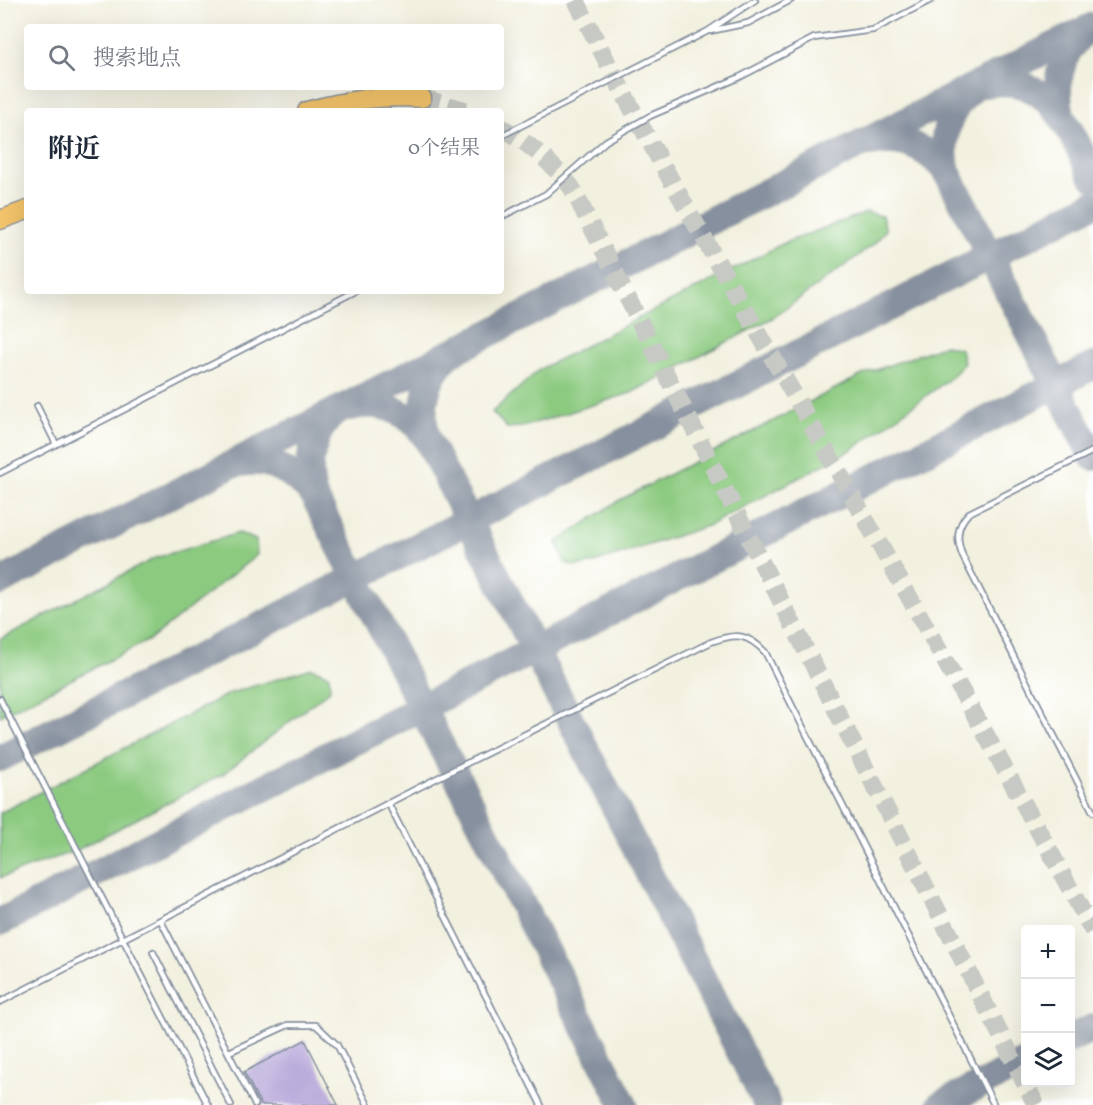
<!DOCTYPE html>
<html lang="zh">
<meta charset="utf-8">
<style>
body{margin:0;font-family:Vollkorn,"Noto Serif SC",serif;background:#f6f6f7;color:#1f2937}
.controls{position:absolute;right:18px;bottom:18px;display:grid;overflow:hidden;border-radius:6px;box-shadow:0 6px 24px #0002}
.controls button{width:54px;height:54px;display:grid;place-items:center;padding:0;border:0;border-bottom:2px solid #e0e1e3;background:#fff;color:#1f2937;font:30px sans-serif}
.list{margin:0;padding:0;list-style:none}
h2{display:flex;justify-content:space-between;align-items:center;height:78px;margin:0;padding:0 24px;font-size:26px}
h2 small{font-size:20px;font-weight:400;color:#747a83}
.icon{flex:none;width:33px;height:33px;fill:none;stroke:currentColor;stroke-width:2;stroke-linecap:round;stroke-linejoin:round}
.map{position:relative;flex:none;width:1093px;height:1105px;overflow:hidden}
.search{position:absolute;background:#fff;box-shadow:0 6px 24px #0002;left:24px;top:24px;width:480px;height:66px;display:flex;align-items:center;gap:15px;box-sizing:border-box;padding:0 21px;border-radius:6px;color:#747a83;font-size:22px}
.panel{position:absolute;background:#fff;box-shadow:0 6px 24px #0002;left:24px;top:108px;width:480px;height:186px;border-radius:6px}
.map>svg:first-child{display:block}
.green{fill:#8cca80;stroke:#547c6f;stroke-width:1.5}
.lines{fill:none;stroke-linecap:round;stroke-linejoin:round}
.taxiway{stroke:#86909e;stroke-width:28}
.building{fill:#baacdb}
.highway-tunnel{stroke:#c7c9c4;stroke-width:18;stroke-dasharray:18 9;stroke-linecap:butt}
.lane-casing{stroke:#86909e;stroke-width:8}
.highway-casing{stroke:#86909e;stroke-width:21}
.lane{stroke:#fff;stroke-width:4.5}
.highway{stroke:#f2c36a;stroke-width:18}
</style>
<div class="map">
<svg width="1093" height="1105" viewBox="0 0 1093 1105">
<rect width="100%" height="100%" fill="#fff"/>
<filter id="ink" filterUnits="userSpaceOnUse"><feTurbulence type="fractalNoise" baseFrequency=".0167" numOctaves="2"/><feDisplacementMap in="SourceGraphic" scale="12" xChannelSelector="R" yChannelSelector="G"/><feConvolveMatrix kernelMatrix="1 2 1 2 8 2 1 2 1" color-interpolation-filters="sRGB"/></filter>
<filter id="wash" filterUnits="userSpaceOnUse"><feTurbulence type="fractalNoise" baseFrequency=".008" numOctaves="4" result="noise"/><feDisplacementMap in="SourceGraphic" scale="24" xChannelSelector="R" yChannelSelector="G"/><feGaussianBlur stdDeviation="1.35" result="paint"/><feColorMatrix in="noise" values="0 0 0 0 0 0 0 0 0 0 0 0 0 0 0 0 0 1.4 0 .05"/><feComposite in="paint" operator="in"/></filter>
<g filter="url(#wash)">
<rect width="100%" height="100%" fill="#f2f0de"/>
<g class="green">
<path d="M867 212 882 216 886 230 873 245 774 317 631 393 522 427 507 428 492 412 540 369 784 243Z"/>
<path d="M945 345 961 349 964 363 952 377 853 449 710 525 591 564 575 566 565 563 557 542 618 501 862 375Z"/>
<path d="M239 533 256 540 257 555 151 639 0 716V639L155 558Z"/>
<path d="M312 668 329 675 330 690 223 774 77 850 0 878V813L228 694Z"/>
</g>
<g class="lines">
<g class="taxiway">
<path d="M984 84C1050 71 1069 129 1093 177"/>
<path d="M1061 115C1054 86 1059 55 1082 34"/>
<path d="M870 143C903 136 926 147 947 172L1093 457"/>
<path d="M947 172C940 142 946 113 969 92"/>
<path d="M350 407C382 399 408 412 426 437L767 1105"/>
<path d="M335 412C311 433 306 464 313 494L624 1105"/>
<path d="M426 437C420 407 425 378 448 356"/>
<path d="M236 464C268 456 292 471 313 494"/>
<path d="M0 582 1093 26"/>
<path d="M0 758 1093 204"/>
<path d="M0 922 1093 366"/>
<path d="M1070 1039 1093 1028"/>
<path d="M940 1105 1026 1062"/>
</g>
</g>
<g id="blocks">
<path class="building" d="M305 1040 338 1105H261L244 1072Z"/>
</g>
</g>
<g filter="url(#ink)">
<use href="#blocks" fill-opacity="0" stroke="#86909e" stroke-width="1.5"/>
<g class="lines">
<g class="highway-tunnel">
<path d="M576 0C645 141 726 276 804 412 903 584 999 757 1093 931"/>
<path d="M422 98 468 111"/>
<path d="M501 127C530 144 551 162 572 188L1036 1105"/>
</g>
<g class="lane-casing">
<g id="lane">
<path d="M710 31 748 23 791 0"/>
<path d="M501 136 708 31 755 0"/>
<path d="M501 217 546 194 606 141 650 116 738 78 814 38 873 30 931 0"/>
<path d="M37 406 56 444"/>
<path d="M1093 451 969 513C956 526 956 540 963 557L1093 812"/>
<path d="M0 473 356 291"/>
<path d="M0 699 208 1105"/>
<path d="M388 803 541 1105"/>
<path d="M161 921 255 1105"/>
<path d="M153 952 231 1105"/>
<path d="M0 1002 453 770 711 642C735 633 747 633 765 652L994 1105"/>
<path d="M229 1052 288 1025H316L337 1045 368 1105"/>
</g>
</g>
<g class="highway-casing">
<g id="highway">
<path d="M307 111C348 100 380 95 422 98"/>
<path d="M0 220 27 210"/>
</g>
</g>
<use href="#lane" class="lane"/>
<use href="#highway" class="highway"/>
</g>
</g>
</svg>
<div class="controls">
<button>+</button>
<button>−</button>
<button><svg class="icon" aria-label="layers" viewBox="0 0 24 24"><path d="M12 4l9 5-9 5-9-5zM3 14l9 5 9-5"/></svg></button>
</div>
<div class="search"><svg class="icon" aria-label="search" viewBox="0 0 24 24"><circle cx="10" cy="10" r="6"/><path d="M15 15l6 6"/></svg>搜索地点</div>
<section class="panel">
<h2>附近<small>0个结果</small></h2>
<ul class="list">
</ul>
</section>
</div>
